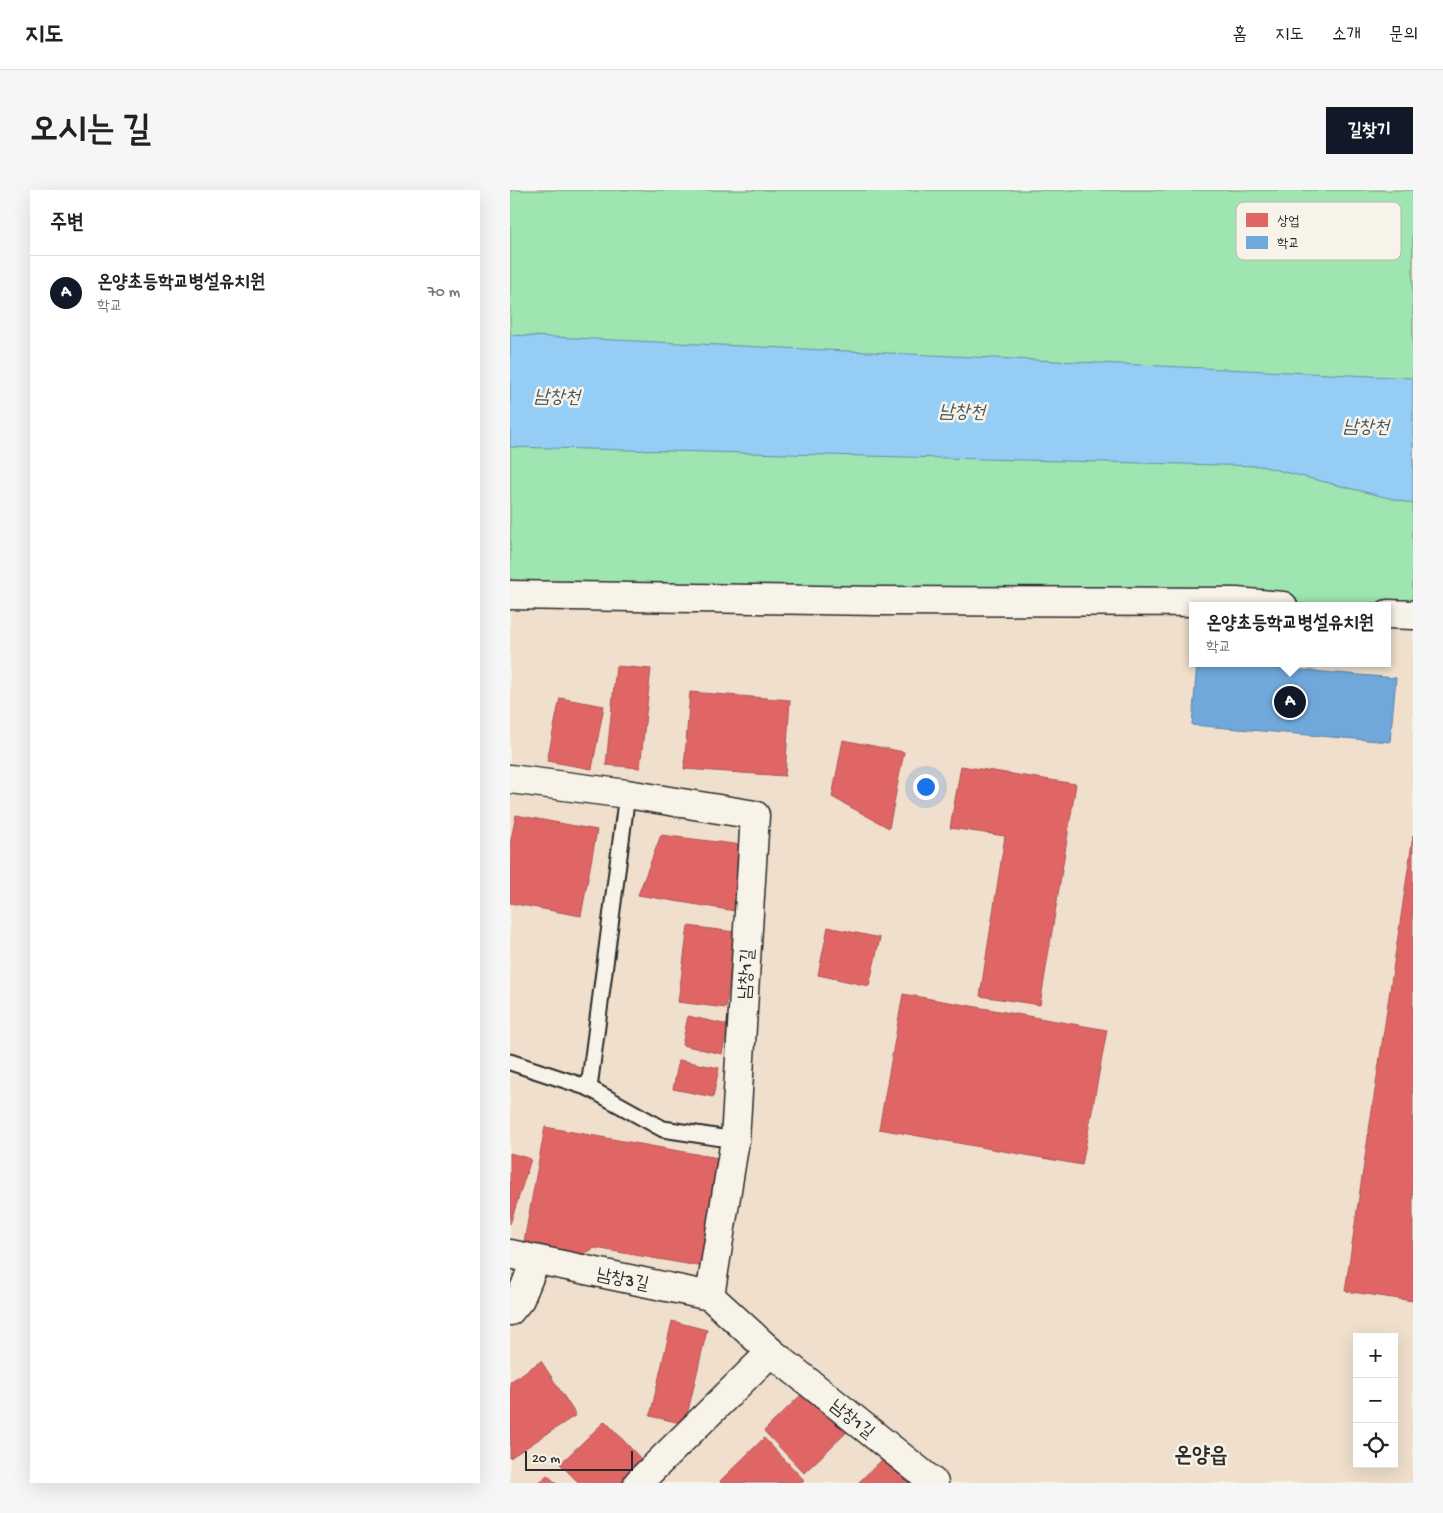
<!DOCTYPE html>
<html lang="ko">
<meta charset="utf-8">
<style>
body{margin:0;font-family:"Gochi Hand","Poor Story",sans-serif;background:#f6f6f6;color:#202124}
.controls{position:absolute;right:15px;bottom:15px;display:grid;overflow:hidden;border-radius:0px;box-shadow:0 5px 20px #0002}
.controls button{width:45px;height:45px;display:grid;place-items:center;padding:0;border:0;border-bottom:1px solid #e0e0e0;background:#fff;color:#202124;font:25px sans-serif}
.scale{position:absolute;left:15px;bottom:12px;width:108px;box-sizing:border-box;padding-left:5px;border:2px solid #2b2b2b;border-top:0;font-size:14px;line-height:18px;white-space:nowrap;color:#2b2b2b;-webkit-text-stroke:4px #f7f3e8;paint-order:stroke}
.you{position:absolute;left:415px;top:596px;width:18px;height:18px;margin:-12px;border:4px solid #fff;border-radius:50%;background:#1a73e8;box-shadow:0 0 0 8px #1a73e833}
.badge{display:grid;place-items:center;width:32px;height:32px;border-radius:50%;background:#111827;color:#fff;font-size:16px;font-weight:700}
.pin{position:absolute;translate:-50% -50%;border:2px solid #fff;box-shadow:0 1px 5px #0006}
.popup{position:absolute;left:679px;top:412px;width:202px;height:65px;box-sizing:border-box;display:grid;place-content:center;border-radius:0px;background:#fff;filter:drop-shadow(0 1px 4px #0005);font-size:16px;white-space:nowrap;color:#757577}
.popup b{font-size:19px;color:#202124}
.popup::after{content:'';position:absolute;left:50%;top:100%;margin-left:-10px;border:10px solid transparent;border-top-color:#fff}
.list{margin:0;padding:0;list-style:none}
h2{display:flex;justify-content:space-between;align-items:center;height:65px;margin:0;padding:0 20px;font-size:21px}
h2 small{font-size:16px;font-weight:400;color:#757577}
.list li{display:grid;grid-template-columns:32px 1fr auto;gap:15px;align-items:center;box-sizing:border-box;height:75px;padding:0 20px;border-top:1px solid #e0e0e0}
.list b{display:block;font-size:19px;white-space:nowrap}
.list p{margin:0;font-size:16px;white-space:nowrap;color:#757577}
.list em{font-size:16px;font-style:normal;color:#757577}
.icon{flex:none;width:28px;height:28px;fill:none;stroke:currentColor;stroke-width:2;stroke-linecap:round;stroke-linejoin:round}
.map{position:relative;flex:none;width:903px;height:1293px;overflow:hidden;border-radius:0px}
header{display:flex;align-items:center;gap:30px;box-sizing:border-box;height:70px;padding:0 25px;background:#fff;border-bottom:1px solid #e0e0e0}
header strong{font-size:24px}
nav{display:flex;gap:28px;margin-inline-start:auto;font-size:18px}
.intro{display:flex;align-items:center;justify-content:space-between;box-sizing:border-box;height:120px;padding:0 30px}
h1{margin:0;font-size:35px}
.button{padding:12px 22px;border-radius:0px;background:#111827;color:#fff;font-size:18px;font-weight:700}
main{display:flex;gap:30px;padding:0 30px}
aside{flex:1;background:#fff;border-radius:0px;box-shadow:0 5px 20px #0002}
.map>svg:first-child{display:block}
.built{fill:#efdfcc;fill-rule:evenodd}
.green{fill:#9ee5b1;stroke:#64886e}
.water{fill:#96cdf5;stroke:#6b8ca4}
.shops{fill:#e06666;stroke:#aa5454}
.schools{fill:#6fa8dc;stroke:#5b82a7}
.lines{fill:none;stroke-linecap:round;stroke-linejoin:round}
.service-casing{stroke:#2b2b2b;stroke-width:19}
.minor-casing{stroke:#2b2b2b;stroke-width:31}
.tertiary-casing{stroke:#2b2b2b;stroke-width:31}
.service{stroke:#f7f3e8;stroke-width:15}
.minor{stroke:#f7f3e8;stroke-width:28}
.tertiary{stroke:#f7f3e8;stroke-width:28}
.labels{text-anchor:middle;stroke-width:5;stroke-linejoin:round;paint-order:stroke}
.street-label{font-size:18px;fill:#2b2b2b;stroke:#f7f3e8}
.water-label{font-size:19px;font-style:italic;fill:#46545e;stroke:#f7f3e8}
.district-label{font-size:22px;font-weight:bold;fill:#2b2b2b;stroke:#f7f3e8}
.key{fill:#f7f3e8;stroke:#bab7af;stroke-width:1}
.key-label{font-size:14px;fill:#2b2b2b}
</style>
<header>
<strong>지도</strong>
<nav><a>홈</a><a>지도</a><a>소개</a><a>문의</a></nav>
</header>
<div class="intro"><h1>오시는 길</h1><a class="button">길찾기</a></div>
<main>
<aside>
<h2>주변<small></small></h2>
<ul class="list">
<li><span class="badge">A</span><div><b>온양초등학교병설유치원</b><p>학교</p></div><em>70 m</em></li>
</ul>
</aside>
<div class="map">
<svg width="903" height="1293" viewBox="0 0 903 1293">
<rect width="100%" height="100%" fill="#f7f3e8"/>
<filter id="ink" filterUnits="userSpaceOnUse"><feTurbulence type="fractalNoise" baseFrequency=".02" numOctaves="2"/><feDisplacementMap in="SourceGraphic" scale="10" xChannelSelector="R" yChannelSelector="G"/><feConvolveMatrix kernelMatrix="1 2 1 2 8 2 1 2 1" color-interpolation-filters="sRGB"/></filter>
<g filter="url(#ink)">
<path class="built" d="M0 403 682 416V473H878V424L903 425V1293H0ZM847 1147H884V1274H847Z"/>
<path class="green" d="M0 0H903V425L878 416H773L0 403Z"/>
<path class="water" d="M0 145 903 188V314L751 276 0 257Z"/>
<g class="shops">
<path d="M106 476 141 479 130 578 96 575Z"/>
<path d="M180 502 280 510 275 586 174 579Z"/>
<path d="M50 508 94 516 82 579 37 571Z"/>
<path d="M333 550 394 562 379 638 322 607Z"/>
<path d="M451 576 566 594 530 815 470 806 495 646 440 638Z"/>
<path d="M6 625 87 640 71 726 0 713V654Z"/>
<path d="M151 645 232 655 225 721 128 705Z"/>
<path d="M903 646V1111L835 1101Z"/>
<path d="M178 736 225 742 216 818 168 812Z"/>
<path d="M318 737 370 748 359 796 308 785Z"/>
<path d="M393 804 597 840 572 975 369 939Z"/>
<path d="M178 826 218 835 212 864 172 855Z"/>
<path d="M169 870 209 878 203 907 163 899Z"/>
<path d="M35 937 214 969 194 1077 85 1058 68 1067 13 1057Z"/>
<path d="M0 963 21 969 0 1034Z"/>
<path d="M162 1131 197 1140 175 1234 140 1226Z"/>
<path d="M31 1171 66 1225 0 1268V1192Z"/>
<path d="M298 1198 339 1240 294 1283 254 1241Z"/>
<path d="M95 1231 135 1273 114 1293H69L50 1274Z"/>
<path d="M254 1248 294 1290 292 1293H211L210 1291Z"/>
<path d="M375 1267 400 1293H348Z"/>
<path d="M37 1285 46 1293H29Z"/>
</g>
<path class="schools" d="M687 473H708L886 488 880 552 682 535Z"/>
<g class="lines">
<g class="service-casing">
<g id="service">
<path d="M0 872 79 898 153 939 225 950"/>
<path d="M79 898 117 604"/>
</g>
</g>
<g class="minor-casing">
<g id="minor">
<path d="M0 405 368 411 726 412 773 416"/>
<path d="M878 424 903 425"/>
<path d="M0 1121 10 1109 26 1070"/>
<path d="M128 1293 261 1162"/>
</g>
</g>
<g class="tertiary-casing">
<g id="tertiary">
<path d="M0 589 117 604 245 625 225 950 200 1106"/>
<path d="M0 1064 200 1106"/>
<path d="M200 1106 261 1162 424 1293"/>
</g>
</g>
<use href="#service" class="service"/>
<use href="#minor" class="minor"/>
<use href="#tertiary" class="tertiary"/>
</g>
</g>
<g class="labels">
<g class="street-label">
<text transform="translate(235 784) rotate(-86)" y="6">남창1길</text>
<text transform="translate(113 1088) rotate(12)" y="6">남창3길</text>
<text transform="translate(343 1228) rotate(39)" y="6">남창1길</text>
</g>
<g class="water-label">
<text transform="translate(47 205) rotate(2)" y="7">남창천</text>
<text transform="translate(452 220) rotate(2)" y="7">남창천</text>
<text transform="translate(856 235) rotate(2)" y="7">남창천</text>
</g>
<g class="district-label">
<text x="691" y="1271">온양읍</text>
</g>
</g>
<rect x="726" y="12" width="165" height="58" rx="8" class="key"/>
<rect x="736" y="23" width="22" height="14" fill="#e06666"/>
<rect x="736" y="46" width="22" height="13" fill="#6fa8dc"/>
<g class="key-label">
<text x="767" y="35">상업</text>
<text x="767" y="57">학교</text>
</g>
</svg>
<div class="controls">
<button>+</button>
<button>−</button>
<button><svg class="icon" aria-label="locate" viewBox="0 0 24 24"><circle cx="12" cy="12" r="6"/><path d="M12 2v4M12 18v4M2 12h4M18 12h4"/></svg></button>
</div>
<div class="scale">20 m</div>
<div class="you"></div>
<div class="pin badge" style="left:780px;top:512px">A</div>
<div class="popup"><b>온양초등학교병설유치원</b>학교</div>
</div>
</main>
